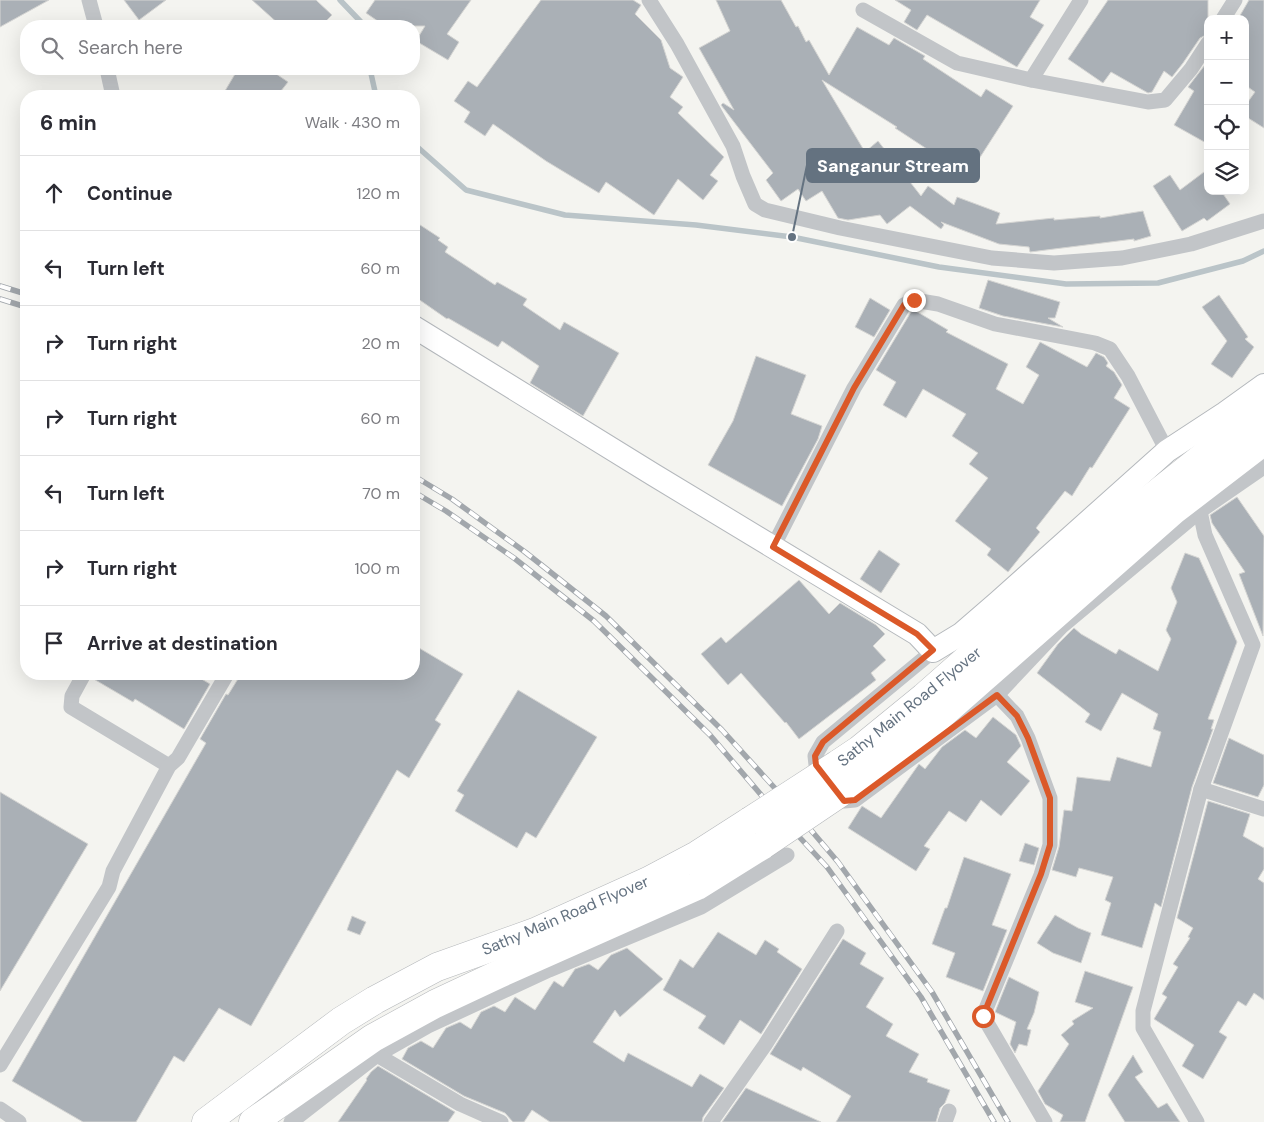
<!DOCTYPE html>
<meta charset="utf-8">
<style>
body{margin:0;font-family:"DM Sans",sans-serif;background:#f7f7f7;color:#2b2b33}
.controls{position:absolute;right:15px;top:15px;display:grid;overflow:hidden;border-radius:10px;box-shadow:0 5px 20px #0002}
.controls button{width:45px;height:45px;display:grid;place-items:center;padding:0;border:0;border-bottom:1px solid #e1e1e2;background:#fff;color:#2b2b33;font:25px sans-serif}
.stop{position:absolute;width:15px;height:15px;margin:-11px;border:4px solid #db5929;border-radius:50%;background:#fff}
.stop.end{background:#db5929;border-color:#fff;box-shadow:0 1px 5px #0008}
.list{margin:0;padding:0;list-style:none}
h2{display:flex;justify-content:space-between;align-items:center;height:65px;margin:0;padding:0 20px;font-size:21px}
h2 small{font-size:16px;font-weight:400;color:#7c7c81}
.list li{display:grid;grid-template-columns:32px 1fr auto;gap:15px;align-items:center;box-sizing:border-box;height:75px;padding:0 20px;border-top:1px solid #e1e1e2}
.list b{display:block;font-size:19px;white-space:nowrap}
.list em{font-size:16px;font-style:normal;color:#7c7c81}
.icon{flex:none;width:28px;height:28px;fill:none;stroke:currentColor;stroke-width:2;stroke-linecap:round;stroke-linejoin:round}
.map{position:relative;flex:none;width:1264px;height:1122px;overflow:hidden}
.search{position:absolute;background:#fff;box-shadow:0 5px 20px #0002;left:20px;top:20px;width:400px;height:55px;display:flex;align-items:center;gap:12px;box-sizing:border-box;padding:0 18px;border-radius:20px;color:#7c7c81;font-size:19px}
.panel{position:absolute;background:#fff;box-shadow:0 5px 20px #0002;left:20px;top:90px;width:400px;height:590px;border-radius:20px}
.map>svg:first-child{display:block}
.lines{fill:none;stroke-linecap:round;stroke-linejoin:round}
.stream{stroke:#bac4c8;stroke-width:5.5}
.building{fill:#aab0b6;stroke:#d5d5d3}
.secondary-casing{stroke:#b4b8bc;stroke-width:24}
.highway-casing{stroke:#b4b7ba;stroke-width:29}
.street{stroke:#c2c5c8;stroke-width:15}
.secondary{stroke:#fff;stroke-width:22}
.highway{stroke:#fff;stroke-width:28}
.rail-casing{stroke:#a2a7ac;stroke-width:5.5}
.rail{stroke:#fff;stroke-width:4;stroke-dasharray:11;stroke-linecap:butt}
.highway-bridge-casing{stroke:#b4b7ba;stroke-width:29;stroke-linecap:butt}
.highway-bridge{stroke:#fff;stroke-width:28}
.route{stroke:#db5929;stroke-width:6}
.labels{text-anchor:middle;stroke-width:5;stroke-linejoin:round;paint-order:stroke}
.street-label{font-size:16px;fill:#647280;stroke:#fff}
.leader{fill:none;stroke:#647280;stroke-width:2}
.callout-dot{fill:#647280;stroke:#fff;stroke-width:2}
.callout{fill:#647280;stroke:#647280;stroke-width:2}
.callout-label{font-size:18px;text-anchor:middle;font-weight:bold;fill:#fff}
</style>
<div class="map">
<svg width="1264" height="1122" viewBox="0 0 1264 1122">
<rect width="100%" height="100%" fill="#f4f4f0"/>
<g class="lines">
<g class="stream">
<path d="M340 0 361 22 362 26"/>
<path d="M370 69 376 96"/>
<path d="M414 144 466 190 565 215 696 225 792 237 939 267 1066 284 1158 283 1243 261 1264 251"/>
</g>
</g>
<g class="building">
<path d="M0 0H49L0 27Z"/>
<path d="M124 0H166L139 20Z"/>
<path d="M252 0H316L332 15 321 26H281Z"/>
<path d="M375 0H471L447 34 459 42 448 60 416 41 425 26H385L366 13Z"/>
<path d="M541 0H633L641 5 635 14 661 40 670 68 683 77 670 97 683 107 678 113 724 157 710 175 718 181 703 200 678 179 654 215 606 182 599 193 546 161 493 124 485 136 464 122 470 112 454 101 468 81 477 87Z"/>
<path d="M716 0H781L796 27 798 26 806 42 809 40 829 75 857 27 889 45 894 38 925 56 923 59 981 97 986 89 1013 106 968 176 895 128 897 127 822 80 865 152 878 141 921 196 928 186 954 205 957 197 1000 213 996 224 1054 218V220L1100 216V218L1143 211 1151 236 1134 241V239L1030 252 1029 247 999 244 941 222 944 225 941 229 910 206 887 224 880 215 848 220 838 218 822 191 806 201 798 189 781 201 766 180 773 173 721 105 723 103 734 110 699 48 730 31Z"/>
<path d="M895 0H1040L1030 17 1044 25 1017 67 927 15 917 30 904 22 911 10Z"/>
<path d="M1108 0H1208V34L1200 38 1183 63 1172 77 1164 71 1152 92 1148 93 1111 72 1103 83 1068 59Z"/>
<path d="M1249 0H1264V128L1245 116V106L1255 92 1245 85V19H1238Z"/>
<path d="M1208 61V144L1174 125 1194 91 1188 87Z"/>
<path d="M238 69H269L288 82 277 96H222Z"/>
<path d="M1208 169V191H1221L1230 204 1207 221 1204 218 1182 231 1153 186 1170 175 1180 190Z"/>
<path d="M414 221 440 238 438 240 448 247 445 252 495 285 497 282 527 299 523 305 560 330 564 322 619 353 583 416 530 383 539 366 502 341 498 347 448 318 447 319 414 296Z"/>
<path d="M988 280 1060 302 1055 318H1048L1063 327 1003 316 979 308Z"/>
<path d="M1219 295 1248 337 1245 339 1254 347 1232 378 1211 364 1227 341 1202 307Z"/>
<path d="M870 298 890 310 874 337 855 327Z"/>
<path d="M914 310 948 330 946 332 1008 364 996 389 1023 404 1039 375 1026 367 1040 342 1087 367 1096 353 1104 357 1108 363 1106 366 1114 372 1122 385 1114 398 1130 408 1092 468 1090 467 1072 496 1065 491 1036 528 1040 532 1008 572 987 555 991 549 955 521 988 478 969 464 978 453 952 436 966 414 923 389 906 418 883 405 896 382 876 370 911 312Z"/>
<path d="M756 356 806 375 791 414 822 426 818 439 782 506 708 465 733 421Z"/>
<path d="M1237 497 1264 536 1263 636 1239 574 1245 572 1212 523 1210 515Z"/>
<path d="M879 550 900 564 881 593 860 579Z"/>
<path d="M1185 553 1199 558 1237 642 1208 719 1214 720 1211 729H1213L1192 787 1161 907 1155 903 1142 948 1101 935 1111 903 1105 900 1113 877 1079 868 1076 877 1052 870 1059 847 1064 810 1072 811 1077 777 1110 781 1117 757 1151 767 1161 732 1153 729 1158 714 1122 693 1101 731 1085 722 1090 714 1037 673 1058 644 1074 628 1081 634 1116 654 1119 649 1158 671 1171 639 1166 630 1177 602 1171 588Z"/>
<path d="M799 580 829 614 840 603 876 625 885 634 873 646 886 660 871 673 876 680 799 739 786 722 785 723 741 673 728 685 701 654 721 637 726 643Z"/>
<path d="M414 645 463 674 435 720 441 724 409 778 397 770 251 1026 219 1008 184 1062 174 1056 136 1122H83L12 1081 206 743 200 739 226 694 228 695 241 674H414Z"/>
<path d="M93 674H193L210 684 184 729 135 699 133 702 92 678Z"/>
<path d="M518 690 597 737 536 838 526 832 517 848 455 811 464 795 457 791Z"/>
<path d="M993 717 1016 735 1021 746 1007 762 1030 781 1001 816 981 800 966 822 949 811 924 846 930 849 916 871 848 828 862 806 881 818 919 764 925 769 942 747 965 730 976 738Z"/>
<path d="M1229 738 1264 755V785L1258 797 1213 783Z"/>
<path d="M0 792 88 844 0 991Z"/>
<path d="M1208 801 1250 814 1243 836 1264 848V869L1258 879 1264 883V1000L1254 993 1246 1006 1238 1001 1219 1032 1227 1037 1203 1079 1182 1066 1194 1045 1154 1019 1167 997 1162 994 1178 967 1173 964 1190 938 1188 937 1193 928 1177 918Z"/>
<path d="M1025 843 1039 848 1034 865 1019 861Z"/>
<path d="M964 857 1011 874 992 925 1007 930 983 991 946 977 955 953 932 944 945 908H947Z"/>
<path d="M1055 915 1078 928 1091 933 1081 963 1053 953 1037 943Z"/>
<path d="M352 916 366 922 360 935 347 930Z"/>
<path d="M718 932 756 955 765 940 779 949 777 952 802 969 761 1034 740 1020 724 1045 698 1028 706 1016 663 990 680 959 693 968Z"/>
<path d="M843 939 866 953 860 964 884 978 866 1007 893 1024 886 1036 919 1054 909 1072 928 1079 927 1082 950 1090 945 1103 940 1108 936 1122H836L851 1096 803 1067 801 1071 770 1054Z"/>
<path d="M627 948 663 979 620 1017 615 1010 593 1042 624 1062 628 1053 692 1087 700 1074 724 1088 703 1117 702 1122H550L532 1110 524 1122H513L505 1113 464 1096 402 1059 408 1048 421 1041 433 1048 446 1028 460 1022 471 1029 481 1012 494 1006 505 1012 515 997 535 1010 554 981 563 987 575 969 589 964 598 970 611 955Z"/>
<path d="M1085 971 1133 987 1085 1122H1060L1063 1115 1045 1104 1038 1091 1069 1044 1061 1035 1074 1024 1072 1021 1093 1008 1075 1002Z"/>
<path d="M1009 977 1039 992 1034 1013 1027 1029 1031 1030 1027 1046 1019 1044 1015 1053 1010 1044 1016 1022 995 1012Z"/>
<path d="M1133 1055 1143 1072 1135 1077 1158 1108 1167 1103 1180 1122H1125L1108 1095Z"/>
<path d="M378 1066 455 1112 448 1122H338L367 1080 366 1079 371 1072Z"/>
<path d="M746 1088 821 1122H722Z"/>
</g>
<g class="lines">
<g class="secondary-casing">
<path id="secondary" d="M414 327 654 475 917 634 933 651 961 634 998 602 1167 451 1225 413 1264 385"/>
</g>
<g class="highway-casing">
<g id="highway">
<path d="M838 764 859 750 924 697 1136 510 1214 448 1264 412"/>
<path d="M852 785 922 732 1173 511 1264 441"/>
<path d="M206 1122 341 1021 375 1000 437 967 535 932 648 881 697 855 750 821"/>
<path d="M253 1122 373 1038 435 1004 499 974 697 886 763 845"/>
</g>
</g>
<g class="street">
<path d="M89 0 96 26"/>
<path d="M649 0 677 44 733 146 743 176 755 204 765 210 840 228 992 258 1054 263 1122 258 1191 244 1264 221"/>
<path d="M863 10 957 63 1031 80 1148 102 1165 100 1191 69 1208 43"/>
<path d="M1223 19 1235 0"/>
<path d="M107 69 113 96"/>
<path d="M1031 80 1081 0"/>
<path d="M773 547 854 388 904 305 914 300 938 304 995 324 1095 343 1110 349 1128 376 1167 451"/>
<path d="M933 651 823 742 815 756 816 765 844 801 855 800 997 695 1061 627 1200 511 1264 467"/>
<path d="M84 674 72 696 71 707 169 766"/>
<path d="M997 695 1017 716 1028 738 1050 798V845L1041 875 983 1016 1045 1122"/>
<path d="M1201 789 1264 809"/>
<path d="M377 1055 428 1026 549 970 701 907 787 855"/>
<path d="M0 1065 109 887 113 871 169 766 178 758 227 674"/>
<path d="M0 1109 19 1122"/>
<path d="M291 1122 377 1055 460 1104 501 1122"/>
<path d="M711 1122 765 1045 837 931"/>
<path d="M945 1122 949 1111"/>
<path d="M1197 1122 1143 1028V1011L1201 789 1253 645 1205 535 1200 511"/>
</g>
<use href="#secondary" class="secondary"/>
<use href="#highway" class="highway"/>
<g class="rail-casing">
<g id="rail">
<path d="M0 286 26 294"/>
<path d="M0 299 26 307"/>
<path d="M414 476 452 499 525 552 606 616 722 730 782 796 838 862 932 992 1008 1122"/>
<path d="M414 492 446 511 514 558 594 621 710 735 768 803 827 867 921 997 994 1122"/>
</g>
</g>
<use href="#rail" class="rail"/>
<g class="highway-bridge-casing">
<g id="highway-bridge">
<path d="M750 821 838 764"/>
<path d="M763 845 852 785"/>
</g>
</g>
<use href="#highway-bridge" class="highway-bridge"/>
</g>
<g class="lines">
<path class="route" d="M914 300 904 305 854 388 773 547 917 634 933 650 823 742 815 756 816 765 844 801 855 800 997 695 1017 716 1028 738 1050 798V845L1041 874 983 1016"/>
</g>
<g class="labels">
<g class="street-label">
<text transform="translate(909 706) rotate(-39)" y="6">Sathy Main Road Flyover</text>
<text transform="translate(565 915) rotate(-23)" y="6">Sathy Main Road Flyover</text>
</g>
</g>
<path class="leader" d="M792 237L807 165"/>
<circle class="callout-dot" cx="792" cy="237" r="5"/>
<rect class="callout" x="807" y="149" width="172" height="33" rx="5"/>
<g class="callout-label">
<text x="893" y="172">Sanganur Stream</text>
</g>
</svg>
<div class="controls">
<button>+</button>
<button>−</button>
<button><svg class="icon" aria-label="locate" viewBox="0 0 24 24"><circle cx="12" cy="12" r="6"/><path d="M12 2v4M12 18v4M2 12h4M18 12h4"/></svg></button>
<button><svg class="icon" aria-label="layers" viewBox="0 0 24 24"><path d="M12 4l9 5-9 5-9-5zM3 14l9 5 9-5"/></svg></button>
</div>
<div class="stop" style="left:983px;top:1016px"></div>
<div class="stop end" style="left:914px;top:300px"></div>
<div class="search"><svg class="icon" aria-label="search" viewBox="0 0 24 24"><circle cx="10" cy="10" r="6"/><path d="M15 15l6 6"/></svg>Search here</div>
<section class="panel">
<h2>6 min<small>Walk · 430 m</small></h2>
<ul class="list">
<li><svg class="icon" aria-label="ahead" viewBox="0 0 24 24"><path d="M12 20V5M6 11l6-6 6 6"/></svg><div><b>Continue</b></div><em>120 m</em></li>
<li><svg class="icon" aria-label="left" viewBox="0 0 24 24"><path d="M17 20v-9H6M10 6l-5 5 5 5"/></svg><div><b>Turn left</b></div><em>60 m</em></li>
<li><svg class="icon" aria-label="right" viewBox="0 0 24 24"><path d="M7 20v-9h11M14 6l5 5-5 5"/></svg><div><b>Turn right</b></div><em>20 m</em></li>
<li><svg class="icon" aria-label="right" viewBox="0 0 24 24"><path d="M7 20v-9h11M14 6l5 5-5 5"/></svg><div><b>Turn right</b></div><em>60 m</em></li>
<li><svg class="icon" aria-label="left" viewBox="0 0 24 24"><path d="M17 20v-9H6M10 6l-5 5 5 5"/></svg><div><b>Turn left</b></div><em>70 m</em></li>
<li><svg class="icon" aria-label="right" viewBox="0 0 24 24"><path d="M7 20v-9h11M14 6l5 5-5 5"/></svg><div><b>Turn right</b></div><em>100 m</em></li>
<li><svg class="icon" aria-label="arrive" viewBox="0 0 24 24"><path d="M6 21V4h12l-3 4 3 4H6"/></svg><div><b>Arrive at destination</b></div></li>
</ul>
</section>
</div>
